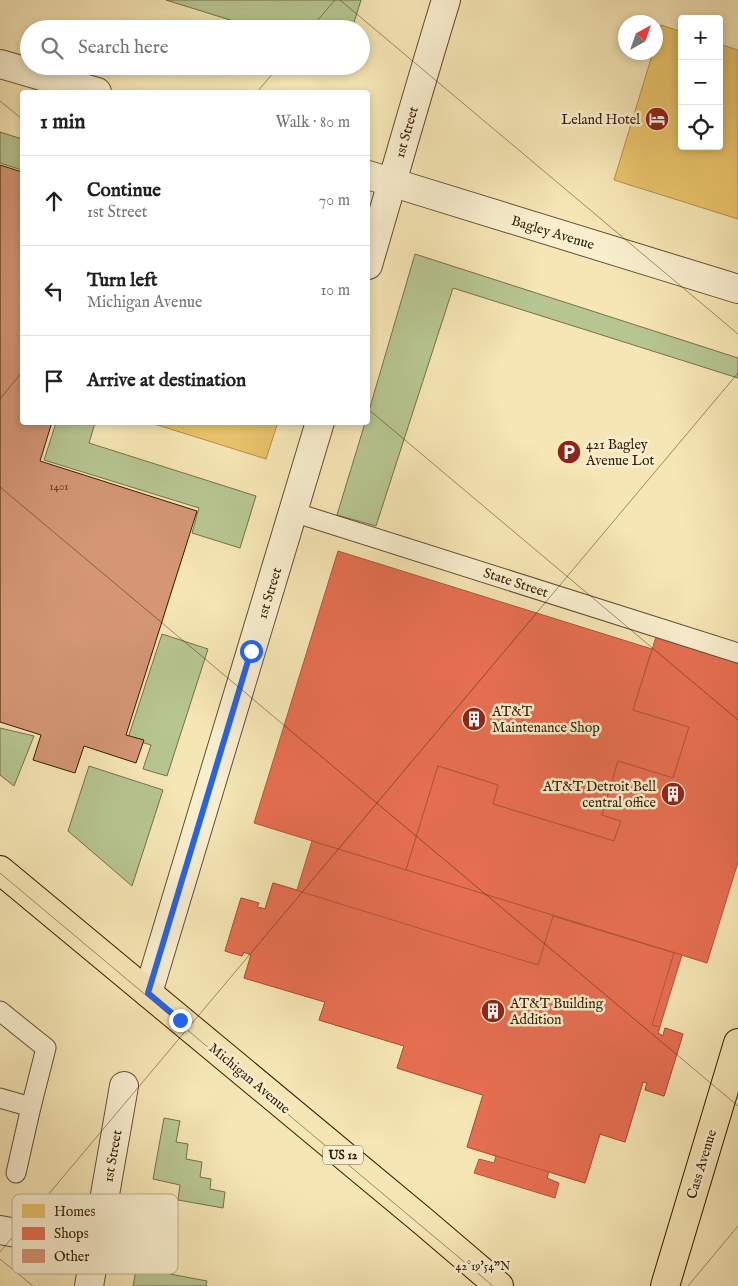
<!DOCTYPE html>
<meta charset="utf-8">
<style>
body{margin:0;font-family:"IM FELL English",serif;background:#f6f6f6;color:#202124}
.controls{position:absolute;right:15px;top:15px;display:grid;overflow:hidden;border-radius:5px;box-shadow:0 2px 8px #0003}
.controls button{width:45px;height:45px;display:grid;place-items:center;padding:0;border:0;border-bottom:1px solid #e0e0e0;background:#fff;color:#202124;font:25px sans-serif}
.compass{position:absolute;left:618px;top:15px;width:45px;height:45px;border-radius:50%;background:#fff;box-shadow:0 2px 8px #0003;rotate:40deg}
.stop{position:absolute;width:15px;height:15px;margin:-11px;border:4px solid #2563eb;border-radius:50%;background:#fff}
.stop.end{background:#2563eb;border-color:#fff;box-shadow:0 1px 5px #0008}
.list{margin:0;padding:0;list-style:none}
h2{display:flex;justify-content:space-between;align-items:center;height:65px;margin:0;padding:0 20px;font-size:21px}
h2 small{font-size:16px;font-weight:400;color:#757577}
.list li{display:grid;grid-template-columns:32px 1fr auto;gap:15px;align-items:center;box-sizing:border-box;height:90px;padding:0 20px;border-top:1px solid #e0e0e0}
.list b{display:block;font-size:19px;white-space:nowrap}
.list p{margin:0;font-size:16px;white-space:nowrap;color:#757577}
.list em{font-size:16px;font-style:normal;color:#757577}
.icon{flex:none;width:28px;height:28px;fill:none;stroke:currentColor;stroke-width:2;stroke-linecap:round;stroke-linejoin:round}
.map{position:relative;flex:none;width:738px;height:1286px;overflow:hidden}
.search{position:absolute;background:#fff;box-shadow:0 2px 8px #0003;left:20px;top:20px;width:350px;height:55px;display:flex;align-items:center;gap:12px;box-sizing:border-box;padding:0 18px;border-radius:28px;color:#757577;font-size:19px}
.panel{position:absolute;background:#fff;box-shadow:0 2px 8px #0003;left:20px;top:90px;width:350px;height:335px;border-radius:5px}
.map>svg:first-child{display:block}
.green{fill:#b7c691;stroke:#76704a}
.homes{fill:#e9c46a;stroke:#b3914b}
.shops{fill:#e76f51;stroke:#b15639}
.building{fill:#d49675;stroke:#341b02}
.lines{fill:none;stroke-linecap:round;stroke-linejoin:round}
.service-casing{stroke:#644e2f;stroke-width:21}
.minor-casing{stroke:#644e2f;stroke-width:30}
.tertiary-casing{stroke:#644e2f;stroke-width:30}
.primary-casing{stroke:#341b02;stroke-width:30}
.service{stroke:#f9efcf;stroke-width:19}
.minor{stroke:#f9efcf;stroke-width:28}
.tertiary{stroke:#f9efcf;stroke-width:28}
.primary{stroke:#f6e6b5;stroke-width:28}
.route{stroke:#2563eb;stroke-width:6}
.ticks{fill:none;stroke:#341b02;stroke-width:1;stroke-opacity:0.45}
.labels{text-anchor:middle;stroke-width:5;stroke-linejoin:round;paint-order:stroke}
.number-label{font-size:11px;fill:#5c3a1f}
.shield{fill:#f9efcf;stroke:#6f5b40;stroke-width:1}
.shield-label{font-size:12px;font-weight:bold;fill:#341b02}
.poi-label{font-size:14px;fill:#341b02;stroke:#f9efcf;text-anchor:start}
.street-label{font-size:14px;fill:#341b02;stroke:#f9efcf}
.key{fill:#f9efcf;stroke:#beaf92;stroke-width:1}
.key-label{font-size:14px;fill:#341b02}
.ticks-label{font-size:12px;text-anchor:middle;fill:#341b02;stroke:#f9efcf;stroke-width:5;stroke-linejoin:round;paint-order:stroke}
</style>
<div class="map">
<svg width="738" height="1286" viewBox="0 0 738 1286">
<rect width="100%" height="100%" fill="#f6e6b5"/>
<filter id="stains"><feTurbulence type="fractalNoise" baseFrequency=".004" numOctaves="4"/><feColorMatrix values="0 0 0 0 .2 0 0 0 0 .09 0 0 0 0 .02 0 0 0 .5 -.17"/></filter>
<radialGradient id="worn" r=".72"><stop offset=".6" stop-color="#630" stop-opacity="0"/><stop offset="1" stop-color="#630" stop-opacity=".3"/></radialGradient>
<g class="green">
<path d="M166 0H361L352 29H259Z"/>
<path d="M0 132 22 139V170L0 163Z"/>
<path d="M415 254 738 358V378L453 288 376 526 337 515 365 423 368 422V414Z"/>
<path d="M56 423H95L89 443 256 496 240 548 192 533 199 508 44 460Z"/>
<path d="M162 634 208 649 167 776 143 769 151 745 128 738Z"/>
<path d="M0 728 34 736 14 786 0 775Z"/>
<path d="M89 766 163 790 132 886 68 831Z"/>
<path d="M164 1118 180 1121 176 1142 188 1144 186 1159 202 1162 200 1177 211 1179 210 1189 225 1192 223 1208 178 1200 180 1185 153 1179Z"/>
<path d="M150 1195 163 1197 149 1270 207 1281 206 1286H133Z"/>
</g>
<g class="homes">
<path d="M661 25 682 32V146H719V44L738 50V219L614 180 653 52H656V44Z"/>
<path d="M148 422H278L266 459Z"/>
</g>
<g class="shops">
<path d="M338 551 652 649 633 710 689 727 673 778 618 761 602 815 621 821 614 841 493 804 498 785 438 766 406 870 254 823Z"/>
<path d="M656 637 738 662V862L707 963 406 870 438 766 498 785 493 804 614 841 621 821 602 815 618 761 673 778 689 727 633 710Z"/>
<path d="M312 841 682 955 658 1033 663 1036 665 1028 683 1034 664 1096 645 1090 647 1083 643 1082 625 1142 600 1134 585 1183 549 1172 547 1178 559 1183 555 1198 474 1173 479 1159 494 1163 496 1156 467 1147 483 1095 397 1068 404 1046 319 1020 325 1002 244 978 251 955 244 952 242 956 225 951 241 898 259 903 257 907 265 909 273 883 297 890Z"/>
<path d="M273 883 538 965 553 916 674 953 652 1025 660 1027 658 1033 663 1036 665 1028 683 1034 664 1096 645 1090 647 1083 643 1082 625 1142 600 1134 585 1183 467 1147 483 1095 397 1068 404 1046 319 1020 325 1002 244 978 251 955 244 952 242 956 225 951 241 898 259 903 257 907 265 909Z"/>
</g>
<path class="building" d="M0 165 22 172V422H52L40 461 197 511 126 735 144 740 136 763 84 746 75 773 33 760 41 735 0 722Z"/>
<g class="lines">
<g class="service-casing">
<g id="service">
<path d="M293 512 738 653"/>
<path d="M0 1011 46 1048 31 1107 0 1098"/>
<path d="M16 1173 31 1107"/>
</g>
</g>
<g class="minor-casing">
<g id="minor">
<path d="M0 1230 96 1248"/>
<path d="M89 1286 124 1086"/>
</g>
</g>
<g class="tertiary-casing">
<g id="tertiary">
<path d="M0 64 97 92"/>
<path d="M368 175 738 289"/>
<path d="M368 265C394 176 419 88 446 0"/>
<path d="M148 993 320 422"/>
</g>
</g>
<g class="primary-casing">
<g id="primary">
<path d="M0 870 424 1222 499 1286"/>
<path d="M665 1286 738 1043"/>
</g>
</g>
<use href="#service" class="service"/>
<use href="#minor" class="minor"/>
<use href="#tertiary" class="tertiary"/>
<use href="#primary" class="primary"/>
</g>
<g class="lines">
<path class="route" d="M180 1020 148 993 251 651"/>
</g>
<path class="ticks" d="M340 0 738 334M310 29 335 0M257 92 279 66M0 101 22 119M0 399 22 372M368 409 738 720M0 487 738 1106M0 873 493 1286M0 1252 738 373M0 1259 33 1286M688 1286 738 1226"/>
<defs>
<g id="hotel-disc" transform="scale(1.25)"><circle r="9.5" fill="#8f2418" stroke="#f9efcf"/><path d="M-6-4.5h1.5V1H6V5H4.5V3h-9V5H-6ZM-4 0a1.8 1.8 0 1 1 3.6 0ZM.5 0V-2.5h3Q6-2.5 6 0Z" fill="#fff"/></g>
<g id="parking-disc" transform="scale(1.25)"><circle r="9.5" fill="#8f2418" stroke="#f9efcf"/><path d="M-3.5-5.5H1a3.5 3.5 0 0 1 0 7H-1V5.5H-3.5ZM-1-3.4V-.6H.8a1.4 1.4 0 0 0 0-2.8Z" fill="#fff"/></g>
<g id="building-disc" transform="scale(1.25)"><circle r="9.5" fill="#8f2418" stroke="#f9efcf"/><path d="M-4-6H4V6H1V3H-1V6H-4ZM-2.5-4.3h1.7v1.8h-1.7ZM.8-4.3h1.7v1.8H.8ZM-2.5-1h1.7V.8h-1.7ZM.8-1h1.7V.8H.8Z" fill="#fff"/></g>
</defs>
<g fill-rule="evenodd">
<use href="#hotel-disc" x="657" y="119"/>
<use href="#parking-disc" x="569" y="452"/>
<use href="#building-disc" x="474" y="719"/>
<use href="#building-disc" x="673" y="794"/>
<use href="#building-disc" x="493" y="1011"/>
</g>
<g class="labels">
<g class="number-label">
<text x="59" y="490">1401</text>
</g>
<rect class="shield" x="323" y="1145.5" width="40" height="19" rx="4"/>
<g class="shield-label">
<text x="343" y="1159">US 12</text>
</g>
<g class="poi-label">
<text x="640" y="124" text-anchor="end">Leland Hotel</text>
<text x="586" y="449">421 Bagley<tspan x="586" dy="16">Avenue Lot</tspan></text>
<text x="492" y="716">AT&amp;T<tspan x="492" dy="16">Maintenance Shop</tspan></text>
<text x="656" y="791" text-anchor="end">AT&amp;T Detroit Bell<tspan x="656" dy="16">central office</tspan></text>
<text x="510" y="1008">AT&amp;T Building<tspan x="510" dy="16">Addition</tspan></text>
</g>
<g class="street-label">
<text transform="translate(406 132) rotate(-74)" y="5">1st Street</text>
<text transform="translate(553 232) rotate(17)" y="5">Bagley Avenue</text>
<text transform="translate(516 582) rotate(18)" y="5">State Street</text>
<text transform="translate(269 593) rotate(-73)" y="5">1st Street</text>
<text transform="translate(250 1078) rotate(40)" y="5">Michigan Avenue</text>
<text transform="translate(112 1156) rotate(-80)" y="5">1st Street</text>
<text transform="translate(701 1164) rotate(-73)" y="5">Cass Avenue</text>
</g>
</g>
<rect x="12" y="1194" width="166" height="80" rx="8" class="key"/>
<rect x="22" y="1204" width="23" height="14" fill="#e9c46a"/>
<rect x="22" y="1227" width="23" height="13" fill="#e76f51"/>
<rect x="22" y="1249" width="23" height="14" fill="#d49675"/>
<g class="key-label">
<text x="54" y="1216">Homes</text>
<text x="54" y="1238">Shops</text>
<text x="54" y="1261">Other</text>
</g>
<g class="ticks-label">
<text x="483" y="1270">42°19'54"N</text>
</g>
<rect width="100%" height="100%" filter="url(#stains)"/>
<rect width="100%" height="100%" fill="url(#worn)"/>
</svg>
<div class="controls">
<button>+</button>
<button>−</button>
<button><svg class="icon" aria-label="locate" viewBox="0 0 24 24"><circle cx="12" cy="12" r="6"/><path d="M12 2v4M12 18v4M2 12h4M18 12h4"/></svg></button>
</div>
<svg class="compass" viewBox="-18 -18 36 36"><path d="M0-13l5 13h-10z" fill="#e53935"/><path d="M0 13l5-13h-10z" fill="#757577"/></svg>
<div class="stop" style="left:251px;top:651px"></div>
<div class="stop end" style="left:180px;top:1020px"></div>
<div class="search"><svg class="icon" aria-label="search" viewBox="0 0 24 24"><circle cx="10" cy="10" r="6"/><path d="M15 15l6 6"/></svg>Search here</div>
<section class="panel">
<h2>1 min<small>Walk · 80 m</small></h2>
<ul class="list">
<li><svg class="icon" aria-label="ahead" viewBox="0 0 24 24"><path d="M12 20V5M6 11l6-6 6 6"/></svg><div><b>Continue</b><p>1st Street</p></div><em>70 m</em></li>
<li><svg class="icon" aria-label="left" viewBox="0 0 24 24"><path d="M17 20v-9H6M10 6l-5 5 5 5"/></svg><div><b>Turn left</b><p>Michigan Avenue</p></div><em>10 m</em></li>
<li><svg class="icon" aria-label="arrive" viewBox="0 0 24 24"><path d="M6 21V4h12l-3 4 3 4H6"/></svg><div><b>Arrive at destination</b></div></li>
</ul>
</section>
</div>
